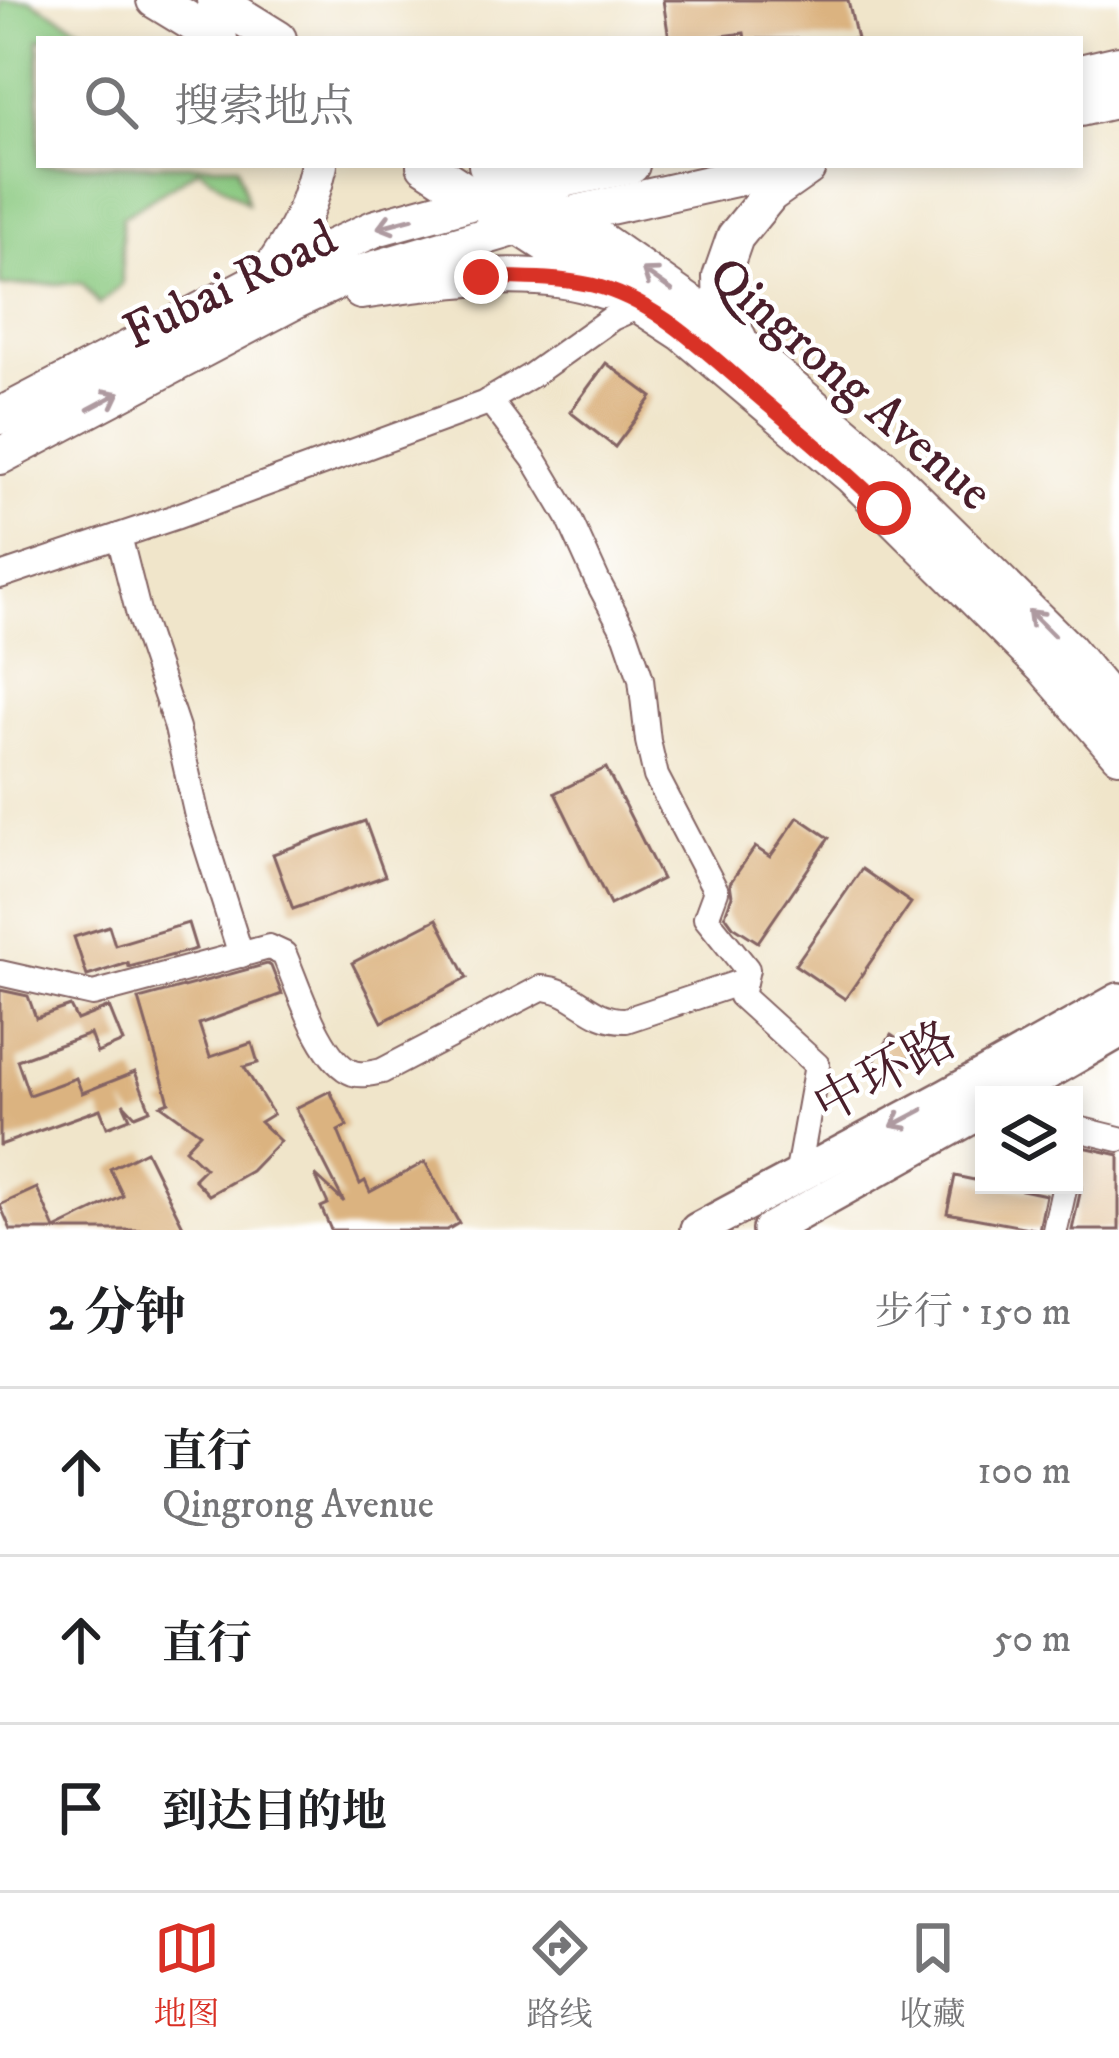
<!DOCTYPE html>
<html lang="zh">
<meta charset="utf-8">
<style>
body{margin:0;font-family:"IM FELL DW Pica","Noto Serif SC",serif;background:#f2f2f2;color:#202124}
.controls{position:absolute;right:36px;bottom:36px;display:grid;overflow:hidden;border-radius:0px;box-shadow:0 6px 18px #0003}
.controls button{width:108px;height:108px;display:grid;place-items:center;padding:0;border:0;border-bottom:3px solid #e0e0e0;background:#fff;color:#202124;font:60px sans-serif}
.stop{position:absolute;width:36px;height:36px;margin:-27px;border:9px solid #d93025;border-radius:50%;background:#fff}
.stop.end{background:#d93025;border-color:#fff;box-shadow:0 3px 12px #0008}
.list{margin:0;padding:0;list-style:none}
h2{display:flex;justify-content:space-between;align-items:center;height:156px;margin:0;padding:0 48px;font-size:51px}
h2 small{font-size:39px;font-weight:400;color:#757577}
.list li{display:grid;grid-template-columns:78px 1fr auto;gap:36px;align-items:center;box-sizing:border-box;height:168px;padding:0 48px;border-top:3px solid #e0e0e0}
.list b{display:block;font-size:45px;white-space:nowrap}
.list p{margin:0;font-size:39px;white-space:nowrap;color:#757577}
.list em{font-size:39px;font-style:normal;color:#757577}
.icon{flex:none;width:66px;height:66px;fill:none;stroke:currentColor;stroke-width:2;stroke-linecap:round;stroke-linejoin:round}
.map{position:relative;flex:none;width:1119px;height:1230px;overflow:hidden}
.search{position:absolute;background:#fff;box-shadow:0 6px 18px #0003;left:36px;right:36px;top:36px;height:132px;display:flex;align-items:center;gap:30px;box-sizing:border-box;padding:0 42px;border-radius:0px;color:#757577;font-size:45px}
.sheet{height:660px;background:#fff}
nav{display:flex;justify-content:space-around;align-items:center;box-sizing:border-box;height:168px;border-top:3px solid #e0e0e0;background:#fff;font-size:33px;color:#757577}
nav a{display:grid;justify-items:center;gap:6px}
nav .on{color:#d93025}
.map>svg:first-child{display:block}
.green{fill:#8ac980;stroke:#6a7456;stroke-width:3}
.building{fill:#dbb380}
.lines{fill:none;stroke-linecap:round;stroke-linejoin:round}
.street-casing{stroke:#846463;stroke-width:28}
.secondary-casing{stroke:#846463;stroke-width:38}
.primary-casing{stroke:#846463;stroke-width:40}
.street{stroke:#fff;stroke-width:24}
.secondary{stroke:#fff;stroke-width:33}
.primary{stroke:#fff;stroke-width:36}
.oneway{stroke:#ae9aa0}
.route{stroke:#d93025;stroke-width:15}
.labels{text-anchor:middle;stroke-width:9;stroke-linejoin:round;paint-order:stroke}
.street-label{font-size:51px;fill:#4a1f2b;stroke:#fff}
</style>
<div class="map">
<svg width="1119" height="1230" viewBox="0 0 1119 1230">
<rect width="100%" height="100%" fill="#fff"/>
<filter id="ink" filterUnits="userSpaceOnUse"><feTurbulence type="fractalNoise" baseFrequency=".00833" numOctaves="2"/><feDisplacementMap in="SourceGraphic" scale="24" xChannelSelector="R" yChannelSelector="G"/><feConvolveMatrix kernelMatrix="1 2 1 2 8 2 1 2 1" color-interpolation-filters="sRGB"/></filter>
<filter id="wash" filterUnits="userSpaceOnUse"><feTurbulence type="fractalNoise" baseFrequency=".004" numOctaves="4" result="noise"/><feDisplacementMap in="SourceGraphic" scale="48" xChannelSelector="R" yChannelSelector="G"/><feGaussianBlur stdDeviation="2.7" result="paint"/><feColorMatrix in="noise" values="0 0 0 0 0 0 0 0 0 0 0 0 0 0 0 0 0 1.4 0 .05"/><feComposite in="paint" operator="in"/></filter>
<g filter="url(#wash)">
<rect width="100%" height="100%" fill="#f0e5ca"/>
<path class="green" d="M0 0H30L100 39H39V165H238L247 203 199 169 122 217V284L99 305 82 283 0 286Z"/>
<g id="blocks">
<g class="building">
<path d="M663 0H848L857 39H745L744 33 701 39H669Z"/>
<path d="M606 363 652 397 615 447 570 412Z"/>
<path d="M606 768 662 879 610 905 555 793Z"/>
<path d="M798 817 829 838 758 942 733 926 725 915 732 896 730 883 755 847 770 857Z"/>
<path d="M365 821 385 876 293 909 273 854Z"/>
<path d="M862 869 911 903 845 999 795 965Z"/>
<path d="M437 919 467 978 382 1022 352 963Z"/>
<path d="M188 923 196 949 129 967 128 963 87 976 74 937 109 926 115 945Z"/>
<path d="M267 964 271 966 282 994 199 1024 210 1057 252 1043 258 1063 244 1067 273 1114 260 1122 280 1141 251 1171 209 1195 194 1179 205 1168 185 1149 200 1133 161 1105 169 1102 139 999Z"/>
<path d="M0 990 28 996 36 1018 70 1006 77 1020 109 1007 123 1042 97 1053 90 1034 17 1060 29 1095 76 1078 82 1093 135 1072 150 1110 135 1116 123 1103 130 1118 107 1127 100 1109 0 1145Z"/>
<path d="M891 1035 914 1051 900 1072 871 1066Z"/>
<path d="M330 1091 347 1126 338 1131 360 1184 365 1181 370 1192 425 1162 459 1223 447 1230H331L321 1207 328 1204 315 1175 344 1202 296 1108Z"/>
<path d="M1079 1146 1119 1155V1230H1072L1081 1189 1080 1179 1074 1172Z"/>
<path d="M146 1151 185 1230H11L0 1205 37 1188 55 1229 123 1196 110 1169Z"/>
<path d="M955 1176 984 1182V1185H999L1046 1195 1039 1230 947 1213Z"/>
</g>
</g>
</g>
<g filter="url(#ink)">
<use href="#blocks" fill-opacity="0" stroke="#846463" stroke-width="3"/>
<g class="lines">
<g class="street-casing">
<g id="street">
<path d="M490 401 534 459 568 516 597 580 626 635 641 679 648 741 656 776 716 891 706 918 747 969 741 996 817 1065 797 1177"/>
<path d="M119 536 139 615 177 728 197 816 241 955"/>
<path d="M0 576 175 517 483 404 532 375 612 318 642 305"/>
<path d="M0 973 93 994 269 947 284 954C298 986 320 1061 353 1073 362 1076 373 1073 382 1071L541 988C577 989 588 1021 626 1020L744 981"/>
<path d="M1074 1128 1119 1139"/>
<path d="M1055 1230 1065 1185"/>
</g>
</g>
<g class="secondary-casing">
<g id="secondary">
<path d="M1009 1095 1119 1031"/>
<path d="M697 1230 947 1096 1119 1000"/>
<path d="M769 1230 984 1110"/>
</g>
</g>
<g class="primary-casing">
<g id="primary">
<path d="M155 0 219 39"/>
<path d="M215 0 278 39"/>
<path d="M1080 73 1119 64"/>
<path d="M1080 108 1119 99"/>
<path d="M425 165 683 333 852 476 1044 667 1119 754"/>
<path d="M487 165 524 187 705 314 882 466 1068 650 1119 711"/>
<path d="M268 274C297 235 308 212 319 165"/>
<path d="M361 291C431 281 536 264 603 290"/>
<path d="M738 338 722 312 721 277 735 237 770 194 807 168"/>
<path d="M0 416 266 277 376 228 524 187 631 165"/>
<path d="M0 456 292 302 342 279 520 226 794 165"/>
</g>
</g>
<use href="#street" class="street"/>
<use href="#secondary" class="secondary"/>
<use href="#primary" class="primary"/>
</g>
<defs><path id="oneway-shaft" d="M-6 0H5M1.5-3L5.5 0L1.5 3" fill="none" stroke-width="1.6" stroke-linecap="round" stroke-linejoin="round" transform="scale(3)"/></defs>
<g class="oneway">
<use href="#oneway-shaft" transform="translate(395 223) rotate(165)"/>
<use href="#oneway-shaft" transform="translate(657 280) rotate(-145)"/>
<use href="#oneway-shaft" transform="translate(104 401) rotate(-28)"/>
<use href="#oneway-shaft" transform="translate(1041 623) rotate(-135)"/>
<use href="#oneway-shaft" transform="translate(907 1118) rotate(152)"/>
</g>
</g>
<g class="lines" filter="url(#ink)">
<path class="route" d="M481 277C518 278 556 277 592 285 658 301 709 355 759 397 801 433 844 468 884 508"/>
</g>
<g class="labels">
<g class="street-label">
<text transform="translate(229 283) rotate(-26)" y="18">Fubai Road</text>
<text transform="translate(852 382) rotate(41)" y="18">Qingrong Avenue</text>
<text transform="translate(884 1071) rotate(-29)" y="18">中环路</text>
</g>
</g>
</svg>
<div class="controls">
<button><svg class="icon" aria-label="layers" viewBox="0 0 24 24"><path d="M12 4l9 5-9 5-9-5zM3 14l9 5 9-5"/></svg></button>
</div>
<div class="stop" style="left:884px;top:508px"></div>
<div class="stop end" style="left:481px;top:277px"></div>
<div class="search"><svg class="icon" aria-label="search" viewBox="0 0 24 24"><circle cx="10" cy="10" r="6"/><path d="M15 15l6 6"/></svg>搜索地点</div>
</div>
<section class="sheet">
<h2>2 分钟<small>步行 · 150 m</small></h2>
<ul class="list">
<li><svg class="icon" aria-label="ahead" viewBox="0 0 24 24"><path d="M12 20V5M6 11l6-6 6 6"/></svg><div><b>直行</b><p>Qingrong Avenue</p></div><em>100 m</em></li>
<li><svg class="icon" aria-label="ahead" viewBox="0 0 24 24"><path d="M12 20V5M6 11l6-6 6 6"/></svg><div><b>直行</b></div><em>50 m</em></li>
<li><svg class="icon" aria-label="arrive" viewBox="0 0 24 24"><path d="M6 21V4h12l-3 4 3 4H6"/></svg><div><b>到达目的地</b></div></li>
</ul>
</section>
<nav>
<a class="on"><svg class="icon" aria-label="map" viewBox="0 0 24 24"><path d="M3 6l6-2 6 2 6-2v14l-6 2-6-2-6 2zM9 4v14M15 6v14"/></svg>地图</a>
<a><svg class="icon" aria-label="directions" viewBox="0 0 24 24"><path d="M12 3l9 9-9 9-9-9zM9 14v-3h6M13 9l2 2-2 2"/></svg>路线</a>
<a><svg class="icon" aria-label="saved" viewBox="0 0 24 24"><path d="M7 4h10v16l-5-4-5 4z"/></svg>收藏</a>
</nav>
